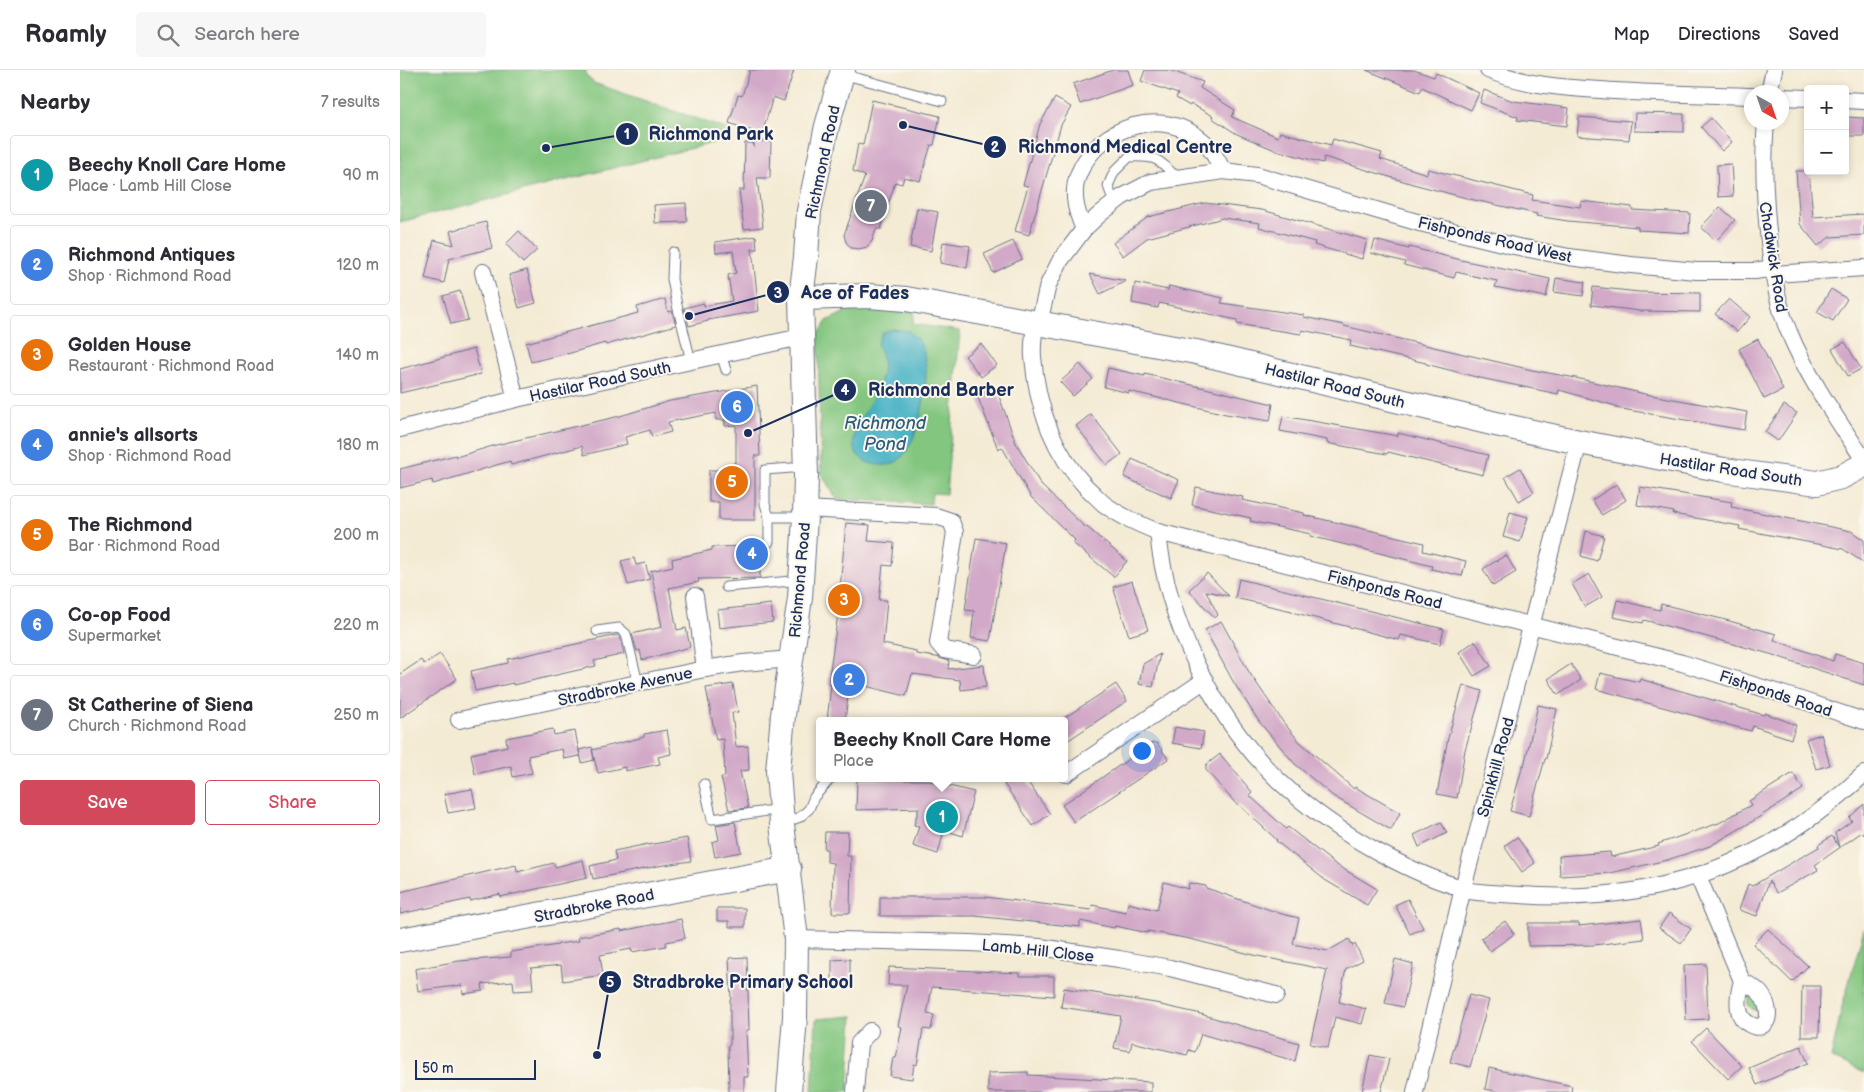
<!DOCTYPE html>
<meta charset="utf-8">
<style>
body{margin:0;font-family:"Balsamiq Sans",sans-serif;background:#f7f7f7;color:#2b2b33}
.controls{position:absolute;right:15px;top:15px;display:grid;overflow:hidden;border-radius:5px;box-shadow:0 2px 8px #0003}
.controls button{width:45px;height:45px;display:grid;place-items:center;padding:0;border:0;border-bottom:1px solid #e1e1e2;background:#fff;color:#2b2b33;font:25px sans-serif}
.compass{position:absolute;left:1344px;top:15px;width:45px;height:45px;border-radius:50%;background:#fff;box-shadow:0 2px 8px #0003;rotate:140deg}
.scale{position:absolute;left:15px;bottom:12px;width:121px;box-sizing:border-box;padding-left:5px;border:2px solid #1b2f5e;border-top:0;font-size:14px;line-height:18px;white-space:nowrap;color:#1b2f5e;-webkit-text-stroke:4px #fbf7ec;paint-order:stroke}
.you{position:absolute;left:741px;top:680px;width:18px;height:18px;margin:-12px;border:4px solid #fff;border-radius:50%;background:#1a73e8;box-shadow:0 0 0 8px #1a73e833}
.badge{display:grid;place-items:center;width:32px;height:32px;border-radius:50%;background:#d1495b;color:#fff;font-size:16px;font-weight:700}
.pin{position:absolute;translate:-50% -50%;border:2px solid #fff;box-shadow:0 1px 5px #0006}
.popup{position:absolute;left:416px;top:647px;width:252px;height:65px;box-sizing:border-box;display:grid;place-content:center;border-radius:5px;background:#fff;filter:drop-shadow(0 1px 4px #0005);font-size:16px;white-space:nowrap;color:#7c7c81}
.popup b{font-size:19px;color:#2b2b33}
.popup::after{content:'';position:absolute;left:50%;top:100%;margin-left:-10px;border:10px solid transparent;border-top-color:#fff}
.list{margin:0;padding:0;list-style:none}
h2{display:flex;justify-content:space-between;align-items:center;height:65px;margin:0;padding:0 20px;font-size:21px}
h2 small{font-size:16px;font-weight:400;color:#7c7c81}
.list li{display:grid;grid-template-columns:32px 1fr auto;gap:15px;align-items:center;box-sizing:border-box;height:80px;margin:0 10px 10px;padding:0 10px;border:1px solid #e1e1e2;border-radius:5px}
.list b{display:block;font-size:19px;white-space:nowrap}
.list p{margin:0;font-size:16px;white-space:nowrap;color:#7c7c81}
.list em{font-size:16px;font-style:normal;color:#7c7c81}
.actions{display:flex;gap:10px;padding:15px 20px}
.actions a{flex:1;padding:11px 0;border:1px solid #d1495b;border-radius:5px;text-align:center;font-size:18px;color:#d1495b}
.actions .main{background:#d1495b;color:#fff}
.icon{flex:none;width:28px;height:28px;fill:none;stroke:currentColor;stroke-width:2;stroke-linecap:round;stroke-linejoin:round}
.map{position:relative;flex:none;width:1464px;height:1022px;overflow:hidden}
header{display:flex;align-items:center;gap:30px;box-sizing:border-box;height:70px;padding:0 25px;background:#fff;border-bottom:1px solid #e1e1e2}
header strong{font-size:24px}
nav{display:flex;gap:28px;margin-inline-start:auto;font-size:18px}
.search{width:350px;height:45px;background:#f7f7f7;display:flex;align-items:center;gap:12px;box-sizing:border-box;padding:0 18px;border-radius:5px;color:#7c7c81;font-size:19px}
main{display:flex}
aside{flex:1;background:#fff}
.map>svg:first-child{display:block}
.green{fill:#83c67f;stroke:#4f7a6e}
.water{fill:#47b2c5;stroke:#317092}
.building{fill:#d2a9c8}
.lines{fill:none;stroke-linecap:round;stroke-linejoin:round}
.lane-casing{stroke:#677187;stroke-width:11}
.street-casing{stroke:#677187;stroke-width:18}
.secondary-casing{stroke:#677187;stroke-width:26}
.lane{stroke:#fff;stroke-width:9}
.street{stroke:#fff;stroke-width:16}
.secondary{stroke:#fff;stroke-width:24}
.labels{text-anchor:middle;stroke-width:4;stroke-linejoin:round;paint-order:stroke}
.street-label{font-size:16px;fill:#1b2f5e;stroke:#fbf7ec}
.water-label{font-size:18px;font-style:italic;fill:#2a5d82;stroke:#fbf7ec}
.leader{fill:none;stroke:#1b2f5e;stroke-width:2}
.callout-dot{fill:#1b2f5e;stroke:#fbf7ec;stroke-width:2}
.mark-label{font-size:15px;text-anchor:middle;font-weight:bold;fill:#fff}
.callout-label{font-size:18px;text-anchor:middle;font-weight:bold;fill:#1b2f5e;stroke:#fbf7ec;stroke-width:4;stroke-linejoin:round;paint-order:stroke}
</style>
<header>
<strong>Roamly</strong>
<div class="search"><svg class="icon" aria-label="search" viewBox="0 0 24 24"><circle cx="10" cy="10" r="6"/><path d="M15 15l6 6"/></svg>Search here</div>
<nav><a>Map</a><a>Directions</a><a>Saved</a></nav>
</header>
<main>
<aside>
<h2>Nearby<small>7 results</small></h2>
<ul class="list">
<li><span class="badge" style="background:#0f9aa8">1</span><div><b>Beechy Knoll Care Home</b><p>Place · Lamb Hill Close</p></div><em>90 m</em></li>
<li><span class="badge" style="background:#3f7fe0">2</span><div><b>Richmond Antiques</b><p>Shop · Richmond Road</p></div><em>120 m</em></li>
<li><span class="badge" style="background:#e8710a">3</span><div><b>Golden House</b><p>Restaurant · Richmond Road</p></div><em>140 m</em></li>
<li><span class="badge" style="background:#3f7fe0">4</span><div><b>annie's allsorts</b><p>Shop · Richmond Road</p></div><em>180 m</em></li>
<li><span class="badge" style="background:#e8710a">5</span><div><b>The Richmond</b><p>Bar · Richmond Road</p></div><em>200 m</em></li>
<li><span class="badge" style="background:#3f7fe0">6</span><div><b>Co-op Food</b><p>Supermarket</p></div><em>220 m</em></li>
<li><span class="badge" style="background:#6b7280">7</span><div><b>St Catherine of Siena</b><p>Church · Richmond Road</p></div><em>250 m</em></li>
</ul>
<div class="actions"><a class="main">Save</a><a>Share</a></div>
</aside>
<div class="map">
<svg width="1464" height="1022" viewBox="0 0 1464 1022">
<rect width="100%" height="100%" fill="#fbf7ec"/>
<filter id="ink" filterUnits="userSpaceOnUse"><feTurbulence type="fractalNoise" baseFrequency=".02" numOctaves="2"/><feDisplacementMap in="SourceGraphic" scale="10" xChannelSelector="R" yChannelSelector="G"/><feConvolveMatrix kernelMatrix="1 2 1 2 8 2 1 2 1" color-interpolation-filters="sRGB"/></filter>
<filter id="wash" filterUnits="userSpaceOnUse"><feTurbulence type="fractalNoise" baseFrequency=".0096" numOctaves="4" result="noise"/><feDisplacementMap in="SourceGraphic" scale="20" xChannelSelector="R" yChannelSelector="G"/><feGaussianBlur stdDeviation="1.12" result="paint"/><feColorMatrix in="noise" values="0 0 0 0 0 0 0 0 0 0 0 0 0 0 0 0 0 1.4 0 .05"/><feComposite in="paint" operator="in"/></filter>
<g filter="url(#wash)">
<rect width="100%" height="100%" fill="#f4ebd4"/>
<g class="green">
<path d="M0 0H186V6L194 13 329 60 332 68 0 152Z"/>
<path d="M479 235 515 239 513 254 560 261 546 424 532 423 531 434 437 429 421 404 418 265 427 251 447 241Z"/>
<path d="M1464 859V1003L1431 988 1442 937Z"/>
<path d="M1350 919 1361 938 1354 940 1348 935 1347 924Z"/>
<path d="M453 946 448 1022H412L416 949Z"/>
</g>
<path class="water" d="M492 259 509 261C513 265 518 270 521 275 534 299 520 384 492 394 489 395 484 395 481 395 472 395 462 391 457 384 438 359 502 313 477 275L482 263Z"/>
<g id="blocks">
<g class="building">
<path d="M350 0H394L384 31 373 27 362 64 329 53 338 25 342 26Z"/>
<path d="M713 0H728L733 15 680 34 673 14Z"/>
<path d="M745 0H769L803 12 800 18 835 40 832 47 878 67 880 62 931 75 933 69 982 83 980 89 1027 104 1028 99 1133 125 1132 130 1180 137 1181 131 1232 137V140L1290 143 1289 163 1238 160V157L1168 151 1136 146 1137 144 1070 129 1013 114 924 87 923 93 875 80 837 64 812 48 813 46 791 34 790 36 776 28 778 24 741 11Z"/>
<path d="M966 0H1014L1034 7 1036 3 1079 23 1071 40 1022 17 1020 22Z"/>
<path d="M1084 20 1113 31 1169 38 1167 56 1117 50 1118 47 1080 33Z"/>
<path d="M655 28 671 37 661 55 629 165 615 161 628 116 623 115 640 54Z"/>
<path d="M472 30 540 46 534 75H531L520 111 504 107 502 114 495 112 481 159H476L472 171 467 177 459 179 451 178 446 172 444 165 465 106 453 101 458 74 463 75Z"/>
<path d="M1235 43 1284 44V62L1234 61Z"/>
<path d="M1179 47 1231 51 1229 70 1177 66Z"/>
<path d="M1445 47 1464 48V66H1445Z"/>
<path d="M1311 48 1332 72 1322 81 1301 57Z"/>
<path d="M354 71H371L370 108H357L363 157 344 159 339 120H344L345 73H353L354 78Z"/>
<path d="M1331 94 1333 126 1318 127 1317 95Z"/>
<path d="M1396 101H1409L1413 147 1464 144V165L1430 167 1418 176 1400 154Z"/>
<path d="M286 133 287 152 255 153 254 135Z"/>
<path d="M805 133 862 140 967 170 962 189 914 175 915 172 859 157 860 153 823 148 747 168 723 186 713 173 748 147Z"/>
<path d="M1320 137 1335 150 1316 171 1301 157Z"/>
<path d="M517 138 538 142 531 181 510 177Z"/>
<path d="M86 152 92 178 49 189 44 213 25 208 34 170 54 175 50 161Z"/>
<path d="M119 161 137 180 123 193 106 174Z"/>
<path d="M356 166 357 179H352L359 241 308 250V251L289 256 284 238 304 233V236L332 231 328 205 336 203 333 181 316 183 315 172Z"/>
<path d="M975 170 1009 179V177L1061 190 1150 209 1146 227 1095 217 1097 211 1074 206 1056 202 1054 208 1004 195 1005 192 971 183Z"/>
<path d="M613 171 622 189 593 203 584 184Z"/>
<path d="M543 172 570 176 567 198 540 193Z"/>
<path d="M127 200 136 233 119 238 109 205Z"/>
<path d="M690 204 726 211 700 224Z"/>
<path d="M1156 208 1185 212 1183 226 1154 222Z"/>
<path d="M735 213 768 220 769 216 823 228 821 233 904 245V247L944 255V256L1132 300 1176 308 1245 324 1347 342 1344 360 1216 338V336L1159 320 1158 324 1080 308 1026 294V293L950 276 951 270 902 260 901 264 849 256 837 254V250L759 233 758 238 732 233Z"/>
<path d="M1193 217 1239 222 1300 223V242L1240 241 1191 235Z"/>
<path d="M1431 219 1447 229 1433 251 1417 242Z"/>
<path d="M60 221 68 250 51 254 43 226Z"/>
<path d="M265 229 268 242 272 241 276 255 206 275 205 273 167 284V283L131 292 126 273 238 243 237 237Z"/>
<path d="M1329 229 1350 247 1337 262 1315 244Z"/>
<path d="M1358 269 1383 320 1364 329 1339 279Z"/>
<path d="M1445 272 1461 299 1448 306 1432 279Z"/>
<path d="M581 274 597 295 581 307 565 286Z"/>
<path d="M74 279 81 304 0 323V299Z"/>
<path d="M680 294 693 309 673 326 660 312Z"/>
<path d="M708 298 745 306V304L873 334 870 351 826 344 729 321V323L704 317Z"/>
<path d="M357 316 360 386H355V450H319V432H309V400H334V392H336V355L325 356V350H316V343L268 352 271 362 252 367 250 360 225 367 227 374 184 385 182 376 111 395 110 391 33 414 32 410 0 418V399L56 385V387L96 375 220 346 270 331Z"/>
<path d="M596 318 616 373 641 415 686 458 687 457 727 491 714 507 673 473 675 470 631 427 602 377 598 379 577 325Z"/>
<path d="M1384 335 1397 343 1378 371 1365 362Z"/>
<path d="M691 344 722 384 707 395 676 356Z"/>
<path d="M883 346 998 366V363L1088 385 1083 405 988 382 987 384 937 375 927 373V370L880 361Z"/>
<path d="M732 389 779 410 771 428 724 407Z"/>
<path d="M1120 398 1134 422 1119 431 1105 407Z"/>
<path d="M1217 414 1226 430 1202 445 1192 430Z"/>
<path d="M796 417 843 427 842 430 904 443V445L1024 473 1023 481 1066 491 1062 506 1031 499 1032 496 910 466 911 464 850 451 851 448 792 435Z"/>
<path d="M1240 417 1332 432 1331 437 1451 461 1464 470V493L1443 479 1339 459 1340 456 1273 444 1274 442 1237 435Z"/>
<path d="M1110 442 1128 447 1120 472 1103 467Z"/>
<path d="M446 453 470 455 468 471 494 473 492 496 483 495 479 530H487L483 574 516 581V584L536 587 549 591 548 599 584 595 586 617 561 620 560 610 512 604 506 626 457 614V620L449 618 445 651H427L431 615 428 614 437 551Z"/>
<path d="M1186 461 1204 466 1197 491 1181 486Z"/>
<path d="M576 468 606 473 590 571 571 568 574 541 565 540Z"/>
<path d="M360 476V508L298 509 299 512 269 518 277 560 286 558 290 577 242 590 240 580 237 581 232 564 262 557 251 501 273 496 272 489 312 480V477Z"/>
<path d="M1106 485 1116 502 1093 516 1083 499Z"/>
<path d="M234 488 236 495 245 493 250 509 228 515 221 491Z"/>
<path d="M807 503 829 526 806 521 818 545 815 548 789 520Z"/>
<path d="M1189 504 1202 527 1185 537 1172 514Z"/>
<path d="M839 509 1044 559 1040 574 1001 565 999 570 892 542V541L835 528Z"/>
<path d="M732 511 748 560 729 566 713 517Z"/>
<path d="M1217 530 1260 540 1261 534 1322 549 1376 564 1374 570 1433 591 1435 584 1464 593V615L1370 584 1304 566 1244 550 1243 553 1213 547Z"/>
<path d="M371 534 373 552 319 558 317 540Z"/>
<path d="M821 551 849 602 883 652 900 672 954 719 955 717 1000 743 991 760 933 726 895 694 860 653 834 613 805 560Z"/>
<path d="M217 565 220 567 224 584 194 591 196 596 113 615V613L75 621 71 601 108 593V589Z"/>
<path d="M1075 571 1091 596 1074 606 1059 582Z"/>
<path d="M40 584 57 609 0 648V604L21 590 24 594Z"/>
<path d="M760 584 753 617 739 614 743 594Z"/>
<path d="M1171 594 1181 610 1158 625 1148 609Z"/>
<path d="M1200 603 1239 612 1240 609 1364 645 1365 643 1396 655 1391 669 1353 656 1351 661 1196 619Z"/>
<path d="M333 614 338 642 332 643 336 677 348 676 349 700 340 701 348 738 329 740 321 707H325L323 669 316 670 306 618Z"/>
<path d="M716 614 727 631 664 673V648Z"/>
<path d="M1063 615 1082 621 1065 680 1057 728 1037 724 1048 668Z"/>
<path d="M1138 635 1157 639 1146 689H1145L1129 746 1110 741 1123 695 1124 696Z"/>
<path d="M775 657 804 662 801 678 772 673Z"/>
<path d="M153 659 154 665 175 661 180 686 164 689 162 679 128 686 132 703 113 707 111 696 75 704 71 684 107 676 106 668Z"/>
<path d="M267 660 271 684 258 687 260 694 225 701V697L198 703 192 680 244 667V664Z"/>
<path d="M1421 664 1430 695 1416 699 1406 669Z"/>
<path d="M752 673H757L768 689 674 752 662 735Z"/>
<path d="M192 677 194 690 182 693 179 680Z"/>
<path d="M820 684 852 722 849 725 886 759 888 757 935 794 977 819 967 835 925 810 876 771 877 770 838 734 837 735 806 700V695Z"/>
<path d="M1393 703 1403 719 1353 751 1310 776 1267 790 1210 803 1160 806 1159 786 1210 782 1211 787 1259 776 1258 774 1319 753 1351 735 1349 731Z"/>
<path d="M613 708H625L650 744 633 756 604 714Z"/>
<path d="M457 710H525L574 722 563 766 544 760 538 784 513 776 519 756 514 755 519 738 456 740Z"/>
<path d="M72 719 76 738 48 743 44 724Z"/>
<path d="M1464 734V765L1462 762 1415 795 1418 800 1377 823 1369 811 1357 846 1339 840 1348 814 1352 816 1398 789 1419 777 1418 775 1432 766 1439 777 1435 763 1452 751 1449 748Z"/>
<path d="M335 752 341 782 315 787 312 772 319 770 316 755Z"/>
<path d="M1041 752 1047 763 1019 777 1014 765Z"/>
<path d="M425 762H448L447 786H451L450 843H432L433 793 427 792V779H424Z"/>
<path d="M1117 767 1135 793 1122 802 1104 776Z"/>
<path d="M287 768 291 791 258 796 193 809 190 796 216 790 214 781 248 774V775Z"/>
<path d="M183 790 187 808 100 827V824L70 831V829L0 844V822L116 795 117 802 154 793 155 797Z"/>
<path d="M764 812 788 819 789 813 806 816V818L882 844 899 848 893 874 928 881 949 869 953 876 955 874 963 890 946 899 939 932 966 939 962 954 935 947 928 978 910 974 927 900 858 886 790 869 748 861V863L715 856 714 858 680 851V857L575 846H480V827H585L691 840 692 835 726 842 728 833 757 840Z"/>
<path d="M1008 829 1023 858 1010 864 995 835Z"/>
<path d="M317 838H345V857H329V851H317Z"/>
<path d="M1269 843 1291 859 1281 873 1259 858Z"/>
<path d="M281 849 285 868 266 872V876L232 882 231 879 200 885 203 905 163 911 161 895 131 898 133 920 114 921 113 911 82 914 83 921 63 924 62 915 18 921 15 899 59 891 111 887V882L158 875V874L179 871 178 867 221 859V861Z"/>
<path d="M1241 849 1244 869 1194 875 1128 876V853H1179V856Z"/>
<path d="M1105 851 1114 864 1090 881 1081 868Z"/>
<path d="M1368 859 1408 896 1392 912 1353 874Z"/>
<path d="M347 887 349 960H346L348 1007H344V1022H329L328 975H330V929H331L329 888Z"/>
<path d="M450 889V916H432V890Z"/>
<path d="M995 889 1013 894 1003 937 985 933Z"/>
<path d="M1306 894 1308 949 1286 950 1284 895Z"/>
<path d="M489 897 620 903V906H654V926L532 917 527 944 534 945 531 960 523 959 517 995 514 994 512 1009 490 1006 493 988H496L502 957 498 956 507 915H488Z"/>
<path d="M1402 916H1420L1419 967H1401Z"/>
<path d="M664 918 761 934V935L797 943 899 973 895 991 801 964 795 982 789 980 787 985 732 972 730 981 714 978 721 946 661 937Z"/>
<path d="M1069 925 1089 930 1070 997 1050 992Z"/>
<path d="M1306 958 1342 996 1328 1009 1292 971Z"/>
<path d="M1401 976 1408 993 1357 1015 1349 998Z"/>
<path d="M970 985 989 989 981 1022H962Z"/>
<path d="M1089 998 1172 1016 1171 1022H1100L1085 1019Z"/>
<path d="M628 1002V1005L751 1012V1022H588V1003Z"/>
</g>
</g>
</g>
<g filter="url(#ink)">
<use href="#blocks" fill-opacity="0" stroke="#677187" stroke-width="1"/>
<g class="lines">
<g class="lane-casing">
<g id="lane">
<path d="M442 4 542 31"/>
<path d="M714 133 708 116 714 102 729 87C756 86 758 88 776 107"/>
<path d="M273 182 272 209 277 235 291 291"/>
<path d="M321 284 326 300"/>
<path d="M369 447 365 434V400L405 397"/>
<path d="M369 472V447H405"/>
<path d="M326 517 391 511 401 512"/>
<path d="M197 561 219 558 226 564 238 613"/>
<path d="M304 714 312 749 381 739"/>
<path d="M384 753 400 747 409 739 414 727 431 708"/>
</g>
</g>
<g class="street-casing">
<g id="street">
<path d="M1088 0C1125 15 1163 18 1201 20 1251 24 1301 24 1352 26"/>
<path d="M1369 22 1374 0"/>
<path d="M1382 27 1408 28"/>
<path d="M1445 30 1464 31"/>
<path d="M1366 52C1362 96 1365 138 1370 181 1374 209 1378 237 1389 262 1408 308 1437 349 1464 390"/>
<path d="M684 159C676 142 671 121 679 103 699 55 764 36 804 72 812 79 818 91 823 101"/>
<path d="M83 202 116 329"/>
<path d="M1374 204 1464 198"/>
<path d="M635 253C634 264 632 276 633 287 637 336 653 382 687 418 693 423 698 429 704 434 720 446 739 454 758 462L1282 593 1395 628 1464 651"/>
<path d="M639 253 648 215 660 191 684 159 700 144 722 127 751 112 823 101 857 105 1020 153 1114 176 1169 187 1231 195 1297 201H1355L1373 198"/>
<path d="M0 359 116 329 401 267"/>
<path d="M405 439 536 446 551 451 555 462 538 573 544 580 574 585"/>
<path d="M758 462C766 550 814 648 878 710 909 739 943 763 980 783 1006 797 1034 811 1063 818"/>
<path d="M295 526 305 599"/>
<path d="M59 650 305 599 343 593 391 589"/>
<path d="M666 704 805 610"/>
<path d="M1298 806 1342 911C1347 914 1354 917 1359 922 1366 929 1374 950 1361 956 1357 958 1353 956 1349 954 1334 946 1338 925 1342 911"/>
<path d="M1063 820C1082 823 1101 824 1120 825 1254 835 1366 796 1464 704"/>
<path d="M396 869 570 873 640 877 719 889 770 898 876 925"/>
<path d="M455 1022 459 973 470 961"/>
<path d="M1015 1022 1063 818 1179 372"/>
</g>
</g>
<g class="secondary-casing">
<g id="secondary">
<path d="M401 228 469 226 506 229 796 282 1096 354 1179 372 1324 400 1417 413 1441 407 1464 395"/>
<path d="M0 870 389 799"/>
<path d="M389 1022 395 947 396 869 382 754 378 701 383 645 400 528 405 447 406 405 401 228 406 187 409 141 427 56 443 0"/>
</g>
</g>
<use href="#lane" class="lane"/>
<use href="#street" class="street"/>
<use href="#secondary" class="secondary"/>
</g>
</g>
<g class="labels">
<g class="street-label">
<text transform="translate(422 92) rotate(-78)" y="6">Richmond Road</text>
<text transform="translate(1095 169) rotate(13)" y="6">Fishponds Road West</text>
<text transform="translate(1374 187) rotate(81)" y="6">Chadwick Road</text>
<text transform="translate(200 311) rotate(-12)" y="6">Hastilar Road South</text>
<text transform="translate(935 315) rotate(14)" y="6">Hastilar Road South</text>
<text transform="translate(1331 399) rotate(9)" y="6">Hastilar Road South</text>
<text transform="translate(399 510) rotate(-85)" y="6">Richmond Road</text>
<text transform="translate(985 519) rotate(14)" y="6">Fishponds Road</text>
<text transform="translate(225 616) rotate(-12)" y="6">Stradbroke Avenue</text>
<text transform="translate(1376 623) rotate(18)" y="6">Fishponds Road</text>
<text transform="translate(1095 697) rotate(-75)" y="6">Spinkhill Road</text>
<text transform="translate(194 835) rotate(-11)" y="6">Stradbroke Road</text>
<text transform="translate(638 880) rotate(6)" y="6">Lamb Hill Close</text>
</g>
<g class="water-label">
<text x="485" y="359">Richmond<tspan x="485" dy="21">Pond</tspan></text>
</g>
</g>
<path class="leader" d="M146 78L227 64M503 55L595 77M289 246L378 222M348 363L445 320M197 985L210 912"/>
<g class="callout-dot">
<circle cx="146" cy="78" r="5"/>
<circle cx="503" cy="55" r="5"/>
<circle cx="289" cy="246" r="5"/>
<circle cx="348" cy="363" r="5"/>
<circle cx="197" cy="985" r="5"/>
<circle cx="227" cy="64" r="12"/>
<circle cx="595" cy="77" r="12"/>
<circle cx="378" cy="222" r="12"/>
<circle cx="445" cy="320" r="12"/>
<circle cx="210" cy="912" r="12"/>
</g>
<g class="mark-label">
<text x="227" y="69">1</text>
<text x="595" y="82">2</text>
<text x="378" y="228">3</text>
<text x="445" y="325">4</text>
<text x="210" y="917">5</text>
</g>
<g class="callout-label">
<text x="311" y="70">Richmond Park</text>
<text x="725" y="83">Richmond Medical Centre</text>
<text x="455" y="229">Ace of Fades</text>
<text x="541" y="326">Richmond Barber</text>
<text x="343" y="918">Stradbroke Primary School</text>
</g>
</svg>
<div class="controls">
<button>+</button>
<button>−</button>
</div>
<svg class="compass" viewBox="-18 -18 36 36"><path d="M0-13l5 13h-10z" fill="#e53935"/><path d="M0 13l5-13h-10z" fill="#7c7c81"/></svg>
<div class="scale">50 m</div>
<div class="you"></div>
<div class="pin badge" style="left:542px;top:747px;background:#0f9aa8">1</div>
<div class="popup"><b>Beechy Knoll Care Home</b>Place</div>
<div class="pin badge" style="left:449px;top:610px;background:#3f7fe0">2</div>
<div class="pin badge" style="left:444px;top:530px;background:#e8710a">3</div>
<div class="pin badge" style="left:352px;top:484px;background:#3f7fe0">4</div>
<div class="pin badge" style="left:332px;top:412px;background:#e8710a">5</div>
<div class="pin badge" style="left:337px;top:337px;background:#3f7fe0">6</div>
<div class="pin badge" style="left:471px;top:136px;background:#6b7280">7</div>
</div>
</main>
